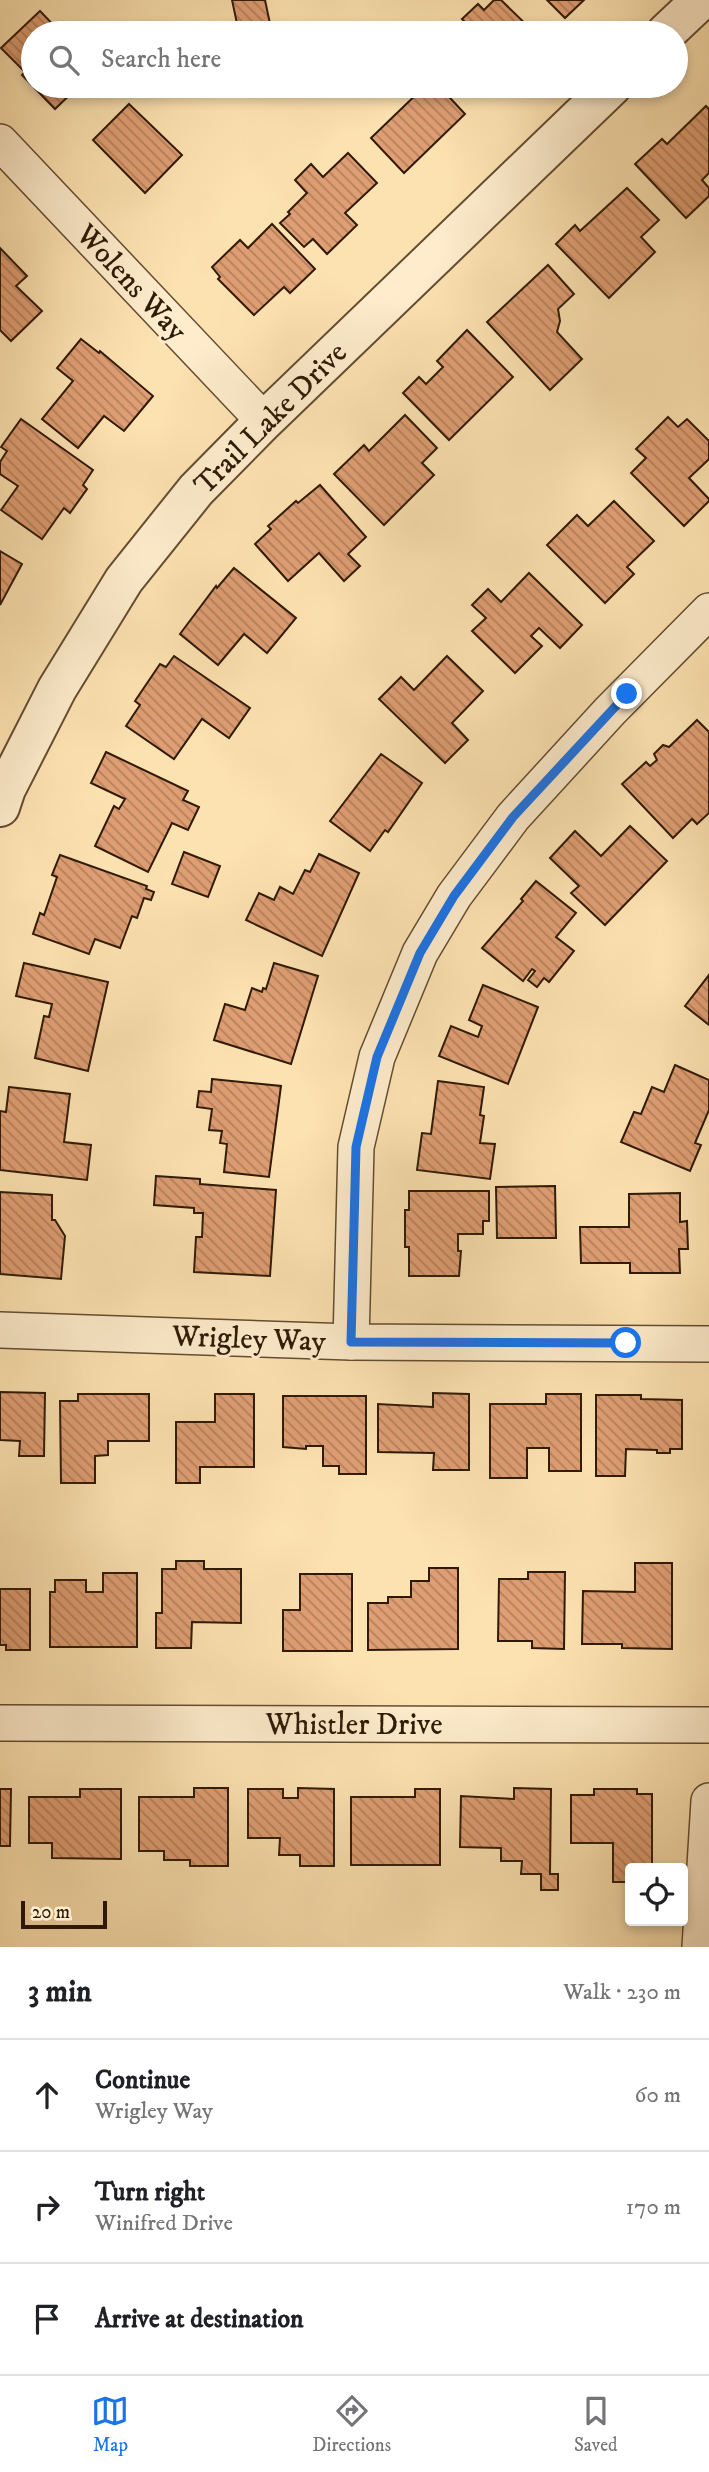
<!DOCTYPE html>
<meta charset="utf-8">
<style>
body{margin:0;font-family:"IM FELL DW Pica",serif;background:#f2f2f2;color:#202124}
.controls{position:absolute;right:21px;bottom:21px;display:grid;overflow:hidden;border-radius:7px;box-shadow:0 4px 10px #0003}
.controls button{width:63px;height:63px;display:grid;place-items:center;padding:0;border:0;border-bottom:2px solid #e0e0e0;background:#fff;color:#202124;font:35px sans-serif}
.scale{position:absolute;left:21px;bottom:18px;width:86px;box-sizing:border-box;padding-left:7px;border:4px solid #301a06;border-top:0;font-size:19px;line-height:24px;white-space:nowrap;color:#301a06;-webkit-text-stroke:5px #feeccc;paint-order:stroke}
.stop{position:absolute;width:21px;height:21px;margin:-16px;border:5px solid #1a73e8;border-radius:50%;background:#fff}
.stop.end{background:#1a73e8;border-color:#fff;box-shadow:0 2px 7px #0008}
.list{margin:0;padding:0;list-style:none}
h2{display:flex;justify-content:space-between;align-items:center;height:91px;margin:0;padding:0 28px;font-size:30px}
h2 small{font-size:23px;font-weight:400;color:#757577}
.list li{display:grid;grid-template-columns:46px 1fr auto;gap:21px;align-items:center;box-sizing:border-box;height:112px;padding:0 28px;border-top:2px solid #e0e0e0}
.list b{display:block;font-size:26px;white-space:nowrap}
.list p{margin:0;font-size:23px;white-space:nowrap;color:#757577}
.list em{font-size:23px;font-style:normal;color:#757577}
.icon{flex:none;width:38px;height:38px;fill:none;stroke:currentColor;stroke-width:2;stroke-linecap:round;stroke-linejoin:round}
.map{position:relative;flex:none;width:709px;height:1947px;overflow:hidden}
.search{position:absolute;background:#fff;box-shadow:0 4px 10px #0003;left:21px;right:21px;top:21px;height:77px;display:flex;align-items:center;gap:18px;box-sizing:border-box;padding:0 24px;border-radius:38px;color:#757577;font-size:26px}
.sheet{height:427px;background:#fff}
nav{display:flex;justify-content:space-around;align-items:center;box-sizing:border-box;height:98px;border-top:2px solid #e0e0e0;background:#fff;font-size:19px;color:#757577}
nav a{display:grid;justify-items:center;gap:4px}
nav .on{color:#1a73e8}
.map>svg:first-child{display:block}
.building{fill:url(#building-back-hatch);stroke:#301a06;stroke-width:2}
.lines{fill:none;stroke-linecap:round;stroke-linejoin:round}
.minor-casing{stroke:#634c31;stroke-width:38}
.tertiary-casing{stroke:#634c31;stroke-width:42}
.minor{stroke:#feeccc;stroke-width:35}
.tertiary{stroke:#feeccc;stroke-width:38}
.route{stroke:#1a73e8;stroke-width:9}
.labels{text-anchor:middle;stroke-width:6;stroke-linejoin:round;paint-order:stroke}
.street-label{font-size:30px;fill:#301a06;stroke:#feeccc}
</style>
<div class="map">
<svg width="709" height="1947" viewBox="0 0 709 1947">
<defs>
<pattern id="building-back-hatch" width="6" height="6" patternUnits="userSpaceOnUse" patternTransform="scale(1.75)"><rect width="6" height="6" fill="#df9e73"/><path d="M-1 5l2 2M0 0l6 6M5-1l2 2" fill="none" stroke="#b5805c"/></pattern>
</defs>
<rect width="100%" height="100%" fill="#fde2b1"/>
<filter id="stains"><feTurbulence type="fractalNoise" baseFrequency=".00286" numOctaves="4"/><feColorMatrix values="0 0 0 0 .2 0 0 0 0 .09 0 0 0 0 .02 0 0 0 .5 -.17"/></filter>
<radialGradient id="worn" r=".72"><stop offset=".6" stop-color="#630" stop-opacity="0"/><stop offset="1" stop-color="#630" stop-opacity=".3"/></radialGradient>
<g class="building">
<path d="M232 0H265L272 33H239Z"/>
<path d="M494 0H501L535 33H460L468 25 462 19 478 4 484 10Z"/>
<path d="M547 0H584L565 18Z"/>
<path d="M40 11 61 33H33V86H79L55 109 22 75 25 72 1 48Z"/>
<path d="M425 86H439L465 114 404 173 371 138Z"/>
<path d="M129 104 182 155 145 193 93 140Z"/>
<path d="M706 106 709 109V173L702 180 709 188V196L686 218 635 164 662 139 667 144Z"/>
<path d="M348 153 377 183 345 213 357 225 327 254 313 239 304 247 280 223 290 214 288 212 307 193 295 180 311 164 323 177Z"/>
<path d="M627 188 659 220 641 237 655 252 609 298 556 244 575 225 580 231Z"/>
<path d="M272 224 315 269 290 293 284 287 254 315 218 279 220 277 212 267 240 240 248 248Z"/>
<path d="M0 248 27 276 16 286 42 311 11 341 0 330Z"/>
<path d="M548 265 574 294 558 309 560 321 557 332 582 359 550 390 487 322Z"/>
<path d="M467 330 513 377 449 440 403 393 419 377 426 384 443 367 437 361Z"/>
<path d="M81 339 99 353 100 351 153 396 124 431 104 416 78 448 42 419 73 381 57 368Z"/>
<path d="M405 415 437 448 422 463 434 475 384 525 334 474 364 445 369 451Z"/>
<path d="M668 417 678 427 687 419 709 441V459L689 478 709 499V501L684 526 631 473 646 458 636 449Z"/>
<path d="M21 419 93 470 83 485 87 489 70 513 64 508 42 539 1 510 18 486 0 474V462L7 451 1 447Z"/>
<path d="M320 485 366 537 348 554 360 566 344 581 319 553 288 581 255 544 271 529 268 526 296 501 298 503Z"/>
<path d="M614 501 654 541 627 567 634 574 605 603 547 545 577 515 588 526Z"/>
<path d="M0 551 22 564 0 605Z"/>
<path d="M234 568 296 618 267 653 244 634 218 665 180 634 216 586 217 588Z"/>
<path d="M529 573 582 625 560 648 539 628 531 636 542 646 515 673 472 631 486 618 472 605 488 589 501 602Z"/>
<path d="M174 656 250 708 229 738 202 719 174 759 126 726 140 705 135 701 160 664 166 667Z"/>
<path d="M447 656 483 691 452 723 468 740 445 763 379 699 401 677 414 690Z"/>
<path d="M697 720 709 732V813L697 824 692 819 673 838 622 784 646 762 650 766 657 760 654 754 663 745 669 747Z"/>
<path d="M106 752 188 791 183 800 199 807 188 830 172 823 148 872 95 846 114 806 119 809 125 799 91 783Z"/>
<path d="M381 754 422 783 388 832 385 830 370 851 330 821Z"/>
<path d="M630 826 667 861 605 925 571 893 579 886 550 858 575 831 601 856Z"/>
<path d="M184 852 220 866 208 897 172 884Z"/>
<path d="M319 854 359 873 322 956 246 920 259 893 274 900 280 887 293 894 305 870 310 872Z"/>
<path d="M60 855 147 886 146 889 154 892 151 900 144 898 137 918 132 916 120 948 95 939 89 954 33 934 40 913 44 915 57 877 52 875Z"/>
<path d="M536 881 576 913 556 937 574 951 549 982 544 978 537 987 528 980 535 971 532 969 523 981 482 948 523 901 521 899Z"/>
<path d="M24 963 108 982 88 1071 35 1058 44 1016 49 1017 52 1004 16 996Z"/>
<path d="M274 963 318 976 291 1064 214 1040 225 1004 245 1010 252 988 262 992 263 988 266 989Z"/>
<path d="M709 975V1025L685 1006Z"/>
<path d="M483 985 538 1007 508 1084 439 1056 451 1026 478 1037 482 1026 469 1020Z"/>
<path d="M675 1065 709 1080V1110L695 1143 701 1145 690 1171 621 1142 634 1112 641 1114 652 1087 664 1092Z"/>
<path d="M212 1079 281 1086 269 1177 224 1172 227 1144 220 1143 222 1131 209 1130 212 1109 197 1107 199 1091 211 1092Z"/>
<path d="M438 1081 484 1087 480 1115 484 1116 480 1143 495 1144 490 1179 417 1170 422 1133 431 1134Z"/>
<path d="M9 1087 70 1094 64 1142 91 1145 87 1180 0 1170V1111L6 1112Z"/>
<path d="M156 1176 200 1179V1184L276 1190 270 1276 194 1272 196 1237H202L203 1213H194V1208L154 1205Z"/>
<path d="M555 1186 556 1238H497L496 1187Z"/>
<path d="M409 1191H489V1221H483V1234H458V1251H461L459 1276H409V1247H405V1210H409Z"/>
<path d="M0 1192 52 1195V1220H55L65 1236 61 1279 0 1274Z"/>
<path d="M680 1193V1222L687 1221 688 1249H679L680 1273H630V1263H581L580 1227H629V1194Z"/>
<path d="M0 1392 45 1393 44 1456H19L20 1441 0 1440Z"/>
<path d="M433 1393 469 1394V1470H433L434 1453 378 1452V1404L433 1407Z"/>
<path d="M78 1394H149V1441H108V1455L95 1456V1483H61L60 1401H78Z"/>
<path d="M215 1394H254V1467H200V1483H176V1422H215Z"/>
<path d="M546 1394H581V1471H549V1448H527V1478H490V1404H546Z"/>
<path d="M596 1395H641V1399L682 1400V1449H670V1453H657V1450L626 1449 625 1476H596Z"/>
<path d="M283 1396H366V1474H339V1466H323V1446H306V1449L283 1447Z"/>
<path d="M176 1561H204V1569H241V1623L192 1622 191 1648H156V1613H162V1569H176Z"/>
<path d="M635 1563H672V1649L622 1648V1644H582L583 1591 635 1592Z"/>
<path d="M429 1568H458V1649L368 1650V1603H388V1597H411V1581H429Z"/>
<path d="M528 1572H565L564 1649 532 1648V1641H498L499 1579H528Z"/>
<path d="M103 1573H137V1647H50V1592H55V1580H86V1592H103Z"/>
<path d="M300 1574H352V1651H283V1610H300Z"/>
<path d="M0 1589H30V1650H6V1645H0Z"/>
<path d="M194 1788H228V1866H190V1860H164V1851H139V1797H194Z"/>
<path d="M298 1788 334 1789V1866H300V1855H279L280 1838H248V1789H283V1798H298Z"/>
<path d="M514 1788 551 1789 550 1874H558V1890H541V1874H521L522 1861H501V1848L460 1847 461 1796 514 1799Z"/>
<path d="M0 1789H11L10 1846H0Z"/>
<path d="M80 1789H121V1859L52 1858V1843H29V1797H80Z"/>
<path d="M415 1789H440V1865H351V1797H415Z"/>
<path d="M594 1789H637V1794H652V1868H630V1882H613V1843H571V1795H594Z"/>
</g>
<g class="lines">
<g class="minor-casing">
<g id="minor">
<path d="M0 142 264 421"/>
<path d="M0 1330 351 1342 709 1344"/>
<path d="M351 1342 356 1147 377 1057 420 953 454 896 513 817 610 711 709 611"/>
<path d="M0 1723 709 1725"/>
<path d="M700 1947 709 1801"/>
</g>
</g>
<g class="tertiary-casing">
<g id="tertiary">
<path d="M666 33 701 0"/>
<path d="M0 807 6 789 57 689 124 580 196 490 264 421 612 86"/>
</g>
</g>
<use href="#minor" class="minor"/>
<use href="#tertiary" class="tertiary"/>
</g>
<g class="lines">
<path class="route" d="M626 1343 351 1342 356 1147 377 1057 420 953 454 896 513 817 627 694"/>
</g>
<g class="labels">
<g class="street-label">
<text transform="translate(132 282) rotate(47)" y="10">Wolens Way</text>
<text transform="translate(270 418) rotate(-45)" y="10">Trail Lake Drive</text>
<text transform="translate(249 1338) rotate(2)" y="10">Wrigley Way</text>
<text x="354" y="1734">Whistler Drive</text>
</g>
</g>
<rect width="100%" height="100%" filter="url(#stains)"/>
<rect width="100%" height="100%" fill="url(#worn)"/>
</svg>
<div class="controls">
<button><svg class="icon" aria-label="locate" viewBox="0 0 24 24"><circle cx="12" cy="12" r="6"/><path d="M12 2v4M12 18v4M2 12h4M18 12h4"/></svg></button>
</div>
<div class="scale">20 m</div>
<div class="stop" style="left:626px;top:1343px"></div>
<div class="stop end" style="left:627px;top:694px"></div>
<div class="search"><svg class="icon" aria-label="search" viewBox="0 0 24 24"><circle cx="10" cy="10" r="6"/><path d="M15 15l6 6"/></svg>Search here</div>
</div>
<section class="sheet">
<h2>3 min<small>Walk · 230 m</small></h2>
<ul class="list">
<li><svg class="icon" aria-label="ahead" viewBox="0 0 24 24"><path d="M12 20V5M6 11l6-6 6 6"/></svg><div><b>Continue</b><p>Wrigley Way</p></div><em>60 m</em></li>
<li><svg class="icon" aria-label="right" viewBox="0 0 24 24"><path d="M7 20v-9h11M14 6l5 5-5 5"/></svg><div><b>Turn right</b><p>Winifred Drive</p></div><em>170 m</em></li>
<li><svg class="icon" aria-label="arrive" viewBox="0 0 24 24"><path d="M6 21V4h12l-3 4 3 4H6"/></svg><div><b>Arrive at destination</b></div></li>
</ul>
</section>
<nav>
<a class="on"><svg class="icon" aria-label="map" viewBox="0 0 24 24"><path d="M3 6l6-2 6 2 6-2v14l-6 2-6-2-6 2zM9 4v14M15 6v14"/></svg>Map</a>
<a><svg class="icon" aria-label="directions" viewBox="0 0 24 24"><path d="M12 3l9 9-9 9-9-9zM9 14v-3h6M13 9l2 2-2 2"/></svg>Directions</a>
<a><svg class="icon" aria-label="saved" viewBox="0 0 24 24"><path d="M7 4h10v16l-5-4-5 4z"/></svg>Saved</a>
</nav>
